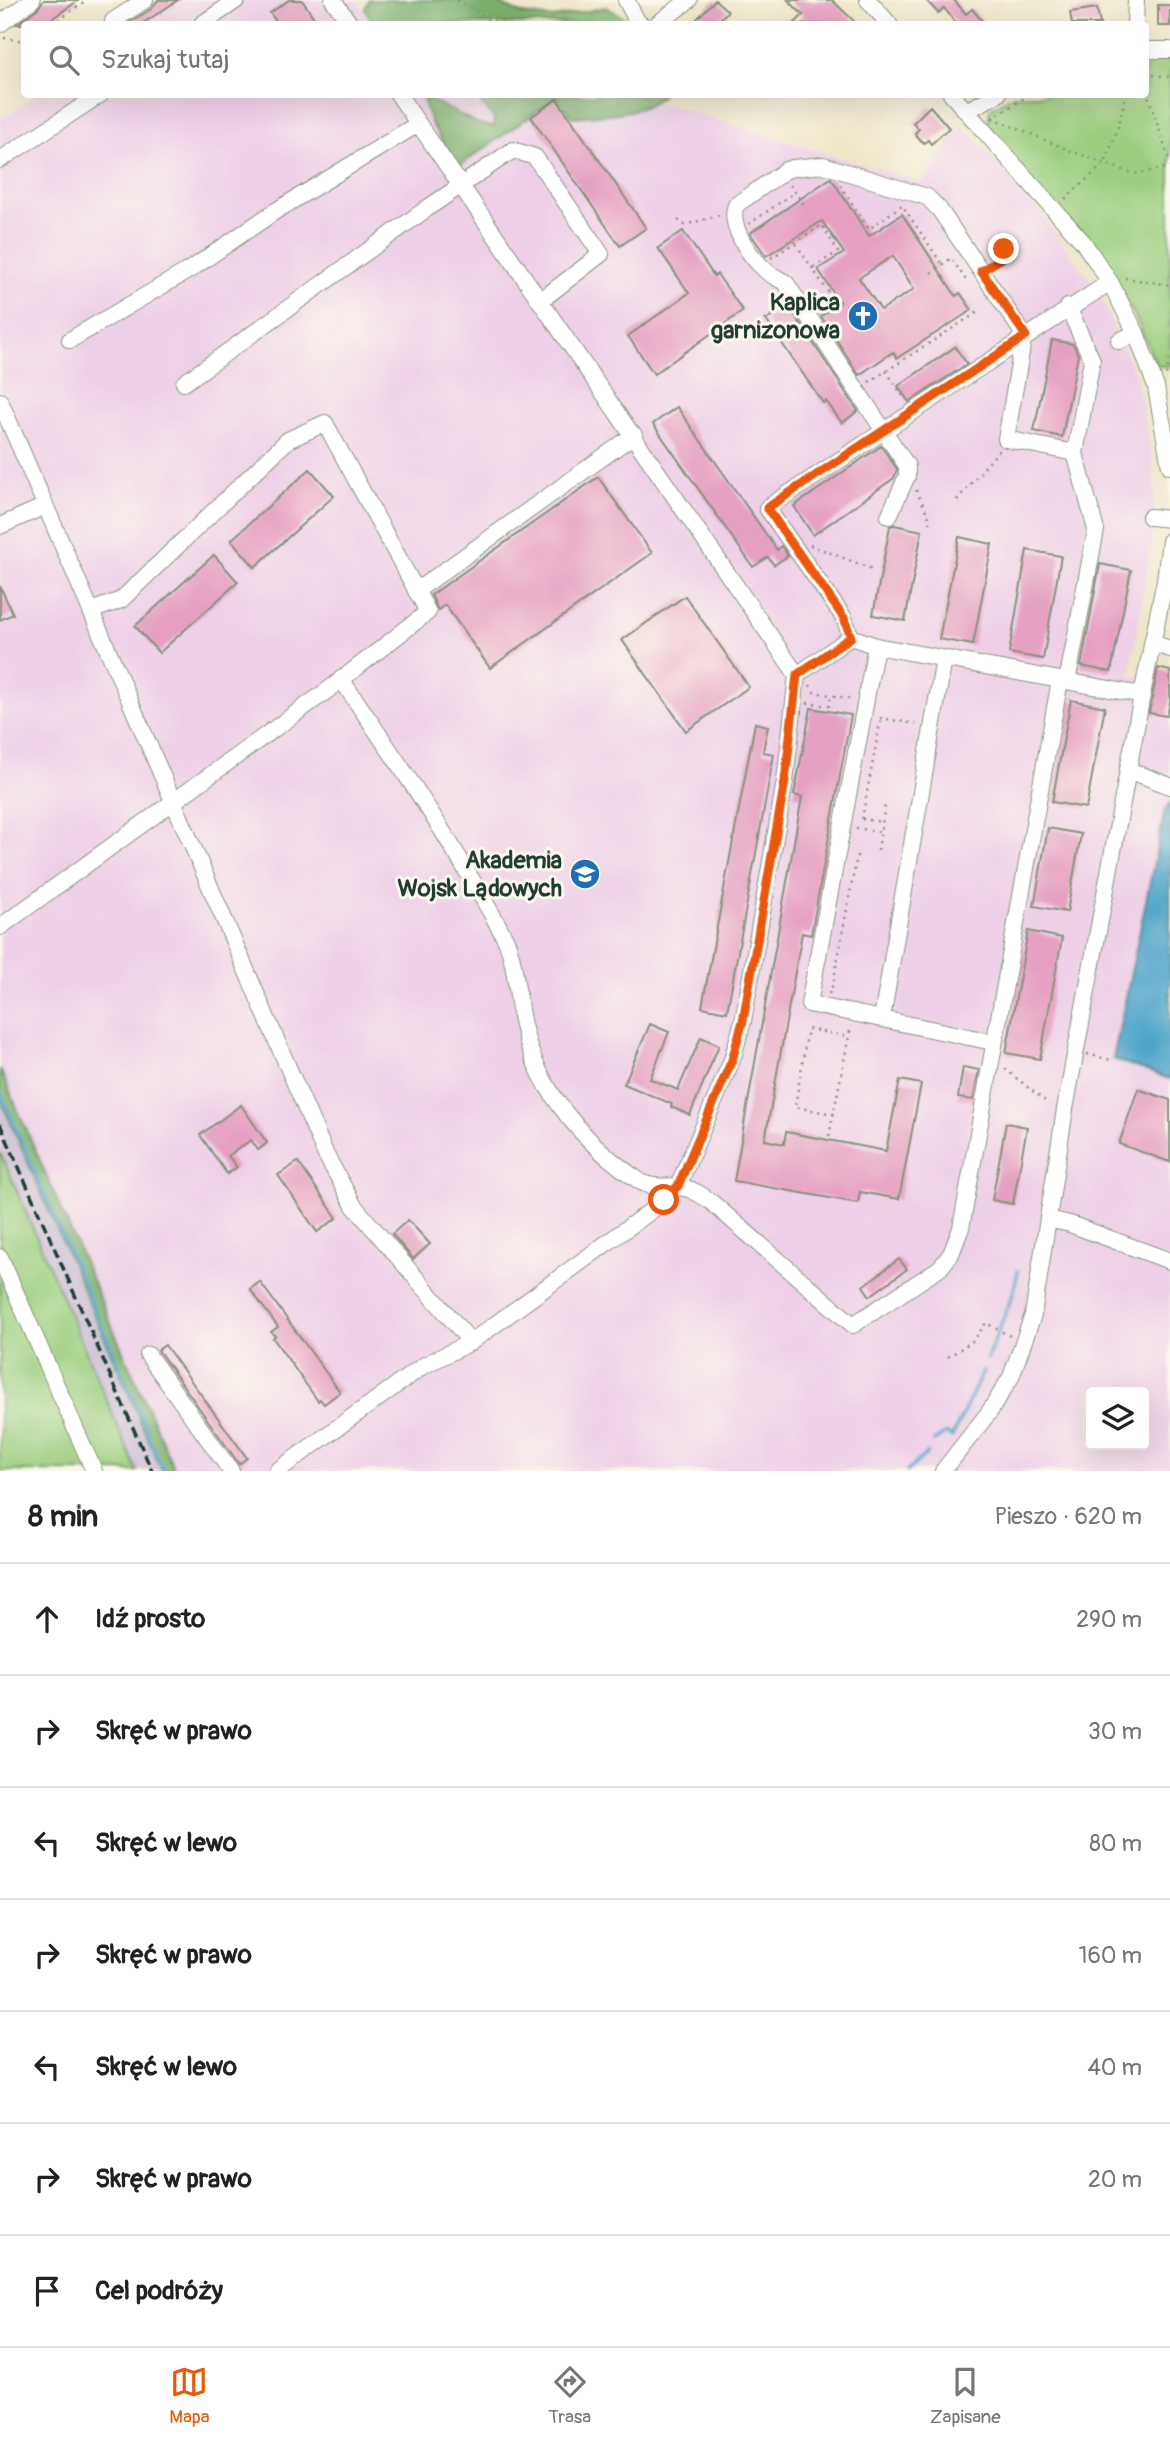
<!DOCTYPE html>
<html lang="pl">
<meta charset="utf-8">
<style>
body{margin:0;font-family:Pangolin,sans-serif;background:#f2f2f2;color:#222}
.controls{position:absolute;right:21px;bottom:21px;display:grid;overflow:hidden;border-radius:7px;box-shadow:0 7px 28px #0002}
.controls button{width:63px;height:63px;display:grid;place-items:center;padding:0;border:0;border-bottom:2px solid #e0e0e0;background:#fff;color:#222;font:35px sans-serif}
.stop{position:absolute;width:21px;height:21px;margin:-16px;border:5px solid #ea580c;border-radius:50%;background:#fff}
.stop.end{background:#ea580c;border-color:#fff;box-shadow:0 2px 7px #0008}
.list{margin:0;padding:0;list-style:none}
h2{display:flex;justify-content:space-between;align-items:center;height:91px;margin:0;padding:0 28px;font-size:30px}
h2 small{font-size:23px;font-weight:400;color:#767676}
.list li{display:grid;grid-template-columns:46px 1fr auto;gap:21px;align-items:center;box-sizing:border-box;height:112px;padding:0 28px;border-top:2px solid #e0e0e0}
.list b{display:block;font-size:26px;white-space:nowrap}
.list em{font-size:23px;font-style:normal;color:#767676}
.icon{flex:none;width:38px;height:38px;fill:none;stroke:currentColor;stroke-width:2;stroke-linecap:round;stroke-linejoin:round}
.map{position:relative;flex:none;width:1170px;height:1471px;overflow:hidden}
.search{position:absolute;background:#fff;box-shadow:0 7px 28px #0002;left:21px;right:21px;top:21px;height:77px;display:flex;align-items:center;gap:18px;box-sizing:border-box;padding:0 24px;border-radius:7px;color:#767676;font-size:26px}
.sheet{height:875px;background:#fff}
nav{display:flex;justify-content:space-around;align-items:center;box-sizing:border-box;height:98px;border-top:2px solid #e0e0e0;background:#fff;font-size:19px;color:#767676}
nav a{display:grid;justify-items:center;gap:4px}
nav .on{color:#ea580c}
.map>svg:first-child{display:block}
.built{fill:#eed0e8;fill-rule:evenodd}
.industrial{fill:#ccbed4}
.green{fill:#9bce7e;stroke:#5d8659;stroke-width:2}
.forest{fill:#7cb16d;stroke:#4e7750;stroke-width:2}
.water{fill:#4da4ca;stroke:#36707f;stroke-width:2}
.lines{fill:none;stroke-linecap:round;stroke-linejoin:round}
.stream{stroke:#4da4ca;stroke-width:3.5}
.building{fill:#e6a1c2;fill-rule:evenodd}
.minor-casing{stroke:#87927e;stroke-width:18}
.path{stroke:#87927e;stroke-width:2.5;stroke-dasharray:2 5;stroke-linecap:butt}
.minor{stroke:#fff;stroke-width:16}
.rail{stroke:#1f3d34;stroke-width:3.5;stroke-dasharray:10 5;stroke-linecap:butt}
.route{stroke:#ea580c;stroke-width:9}
.labels{text-anchor:middle;stroke-width:6;stroke-linejoin:round;paint-order:stroke}
.poi-label{font-size:24px;font-weight:bold;fill:#1f3d34;stroke:#fbf7ec;text-anchor:end}
</style>
<div class="map">
<svg width="1170" height="1471" viewBox="0 0 1170 1471">
<rect width="100%" height="100%" fill="#fbf7ec"/>
<filter id="ink" filterUnits="userSpaceOnUse"><feTurbulence type="fractalNoise" baseFrequency=".0143" numOctaves="2"/><feDisplacementMap in="SourceGraphic" scale="14" xChannelSelector="R" yChannelSelector="G"/><feConvolveMatrix kernelMatrix="1 2 1 2 8 2 1 2 1" color-interpolation-filters="sRGB"/></filter>
<filter id="wash" filterUnits="userSpaceOnUse"><feTurbulence type="fractalNoise" baseFrequency=".00686" numOctaves="4" result="noise"/><feDisplacementMap in="SourceGraphic" scale="28" xChannelSelector="R" yChannelSelector="G"/><feGaussianBlur stdDeviation="1.57" result="paint"/><feColorMatrix in="noise" values="0 0 0 0 0 0 0 0 0 0 0 0 0 0 0 0 0 1.4 0 .05"/><feComposite in="paint" operator="in"/></filter>
<g filter="url(#wash)">
<rect width="100%" height="100%" fill="#efe6c9"/>
<g class="built">
<path d="M179 0H356L363 9 411 24H142Z"/>
<path d="M39 94 636 95 922 183 962 125 1040 211 1082 270 1095 282 1135 375 1152 454 1155 491 1154 525 1130 675 1152 680 1154 668 1170 671V1471H175L0 1069V120ZM1091 1392H1144V1445H1091Z"/>
</g>
<path class="industrial" d="M0 1098 124 1388 162 1471H137L0 1152Z"/>
<g class="green">
<path d="M1146 57H1170V366H1157L1132 310 987 126 990 109 1013 95 1146 94Z"/>
<path d="M0 1152 137 1471H0Z"/>
</g>
<g class="forest">
<path d="M369 0H491L522 14 554 18 606 7 635 24H382L372 21 365 9Z"/>
<path d="M474 95H662C642 116 600 114 572 117L557 97 458 167 431 123 422 96 479 124 494 127V118Z"/>
<path d="M0 1069 175 1471H162L0 1098Z"/>
</g>
<path class="water" d="M1170 803V1079L1113 1059 1165 810Z"/>
<g class="lines">
<g class="stream">
<path d="M0 1091 164 1471"/>
<path d="M987 1359 1013 1294 1018 1271"/>
<path d="M934 1441 946 1433 952 1437 983 1371"/>
<path d="M907 1471 927 1453"/>
</g>
</g>
<g id="blocks">
<g class="building">
<path d="M44 0H79L44 24H17L38 8Z"/>
<path d="M158 0H178L142 24H127L151 9Z"/>
<path d="M289 0H302L318 24H278L270 13Z"/>
<path d="M715 0 728 11 715 24H692Z"/>
<path d="M788 0H832L857 24H794L803 15Z"/>
<path d="M926 0H954L966 14 972 9 985 24H954L956 23 944 8 938 13Z"/>
<rect x="1158" y="5" width="12" height="21"/>
<path d="M1097 8 1100 24H1072L1070 12Z"/>
<path d="M557 99 646 228 620 246 531 117Z"/>
<path d="M930 106 949 128 931 144 928 140 924 143 917 137 915 133 919 129 913 123Z"/>
<path d="M831 178 869 236 902 214 956 296 960 293 972 310 897 358 893 352 859 375 821 316 840 303 818 269 844 253 822 221 766 256 750 233ZM893 256 914 289 881 310 859 278Z"/>
<path d="M683 231 714 276 717 274 743 311 654 374 628 336 689 293 658 248Z"/>
<path d="M788 305 858 411 842 423 826 401 823 403 766 320Z"/>
<path d="M1052 340 1073 344 1078 355 1062 437 1034 431Z"/>
<path d="M955 347 967 364 909 402 898 386Z"/>
<path d="M677 407 777 550 781 546 788 556 774 565 768 557 753 567 653 424Z"/>
<path d="M881 446 897 469 894 478 813 535 794 506Z"/>
<path d="M310 469 334 496 255 567 231 540Z"/>
<path d="M598 477 652 553 490 668 445 605 438 610 431 595Z"/>
<path d="M894 525 922 531 905 621 873 615 890 526Z"/>
<path d="M959 537 992 544 973 645 939 639Z"/>
<path d="M1027 550 1061 556 1043 659 1009 653Z"/>
<path d="M214 555 238 582 159 653 135 626Z"/>
<path d="M1100 564 1131 570 1111 672 1081 666Z"/>
<path d="M0 586 13 614 0 620Z"/>
<path d="M685 596 749 687 686 731 622 640Z"/>
<path d="M1158 668 1170 671V702L1167 716 1149 713Z"/>
<path d="M1071 700 1105 707 1086 808 1052 802Z"/>
<path d="M811 708 851 715 811 935 802 933 765 1140 784 1144 786 1132 886 1151 900 1080 921 1084 899 1199 860 1192 858 1203 734 1181 802 797 794 795Z"/>
<path d="M755 723 768 726 763 752 774 754 727 1012 702 1007Z"/>
<path d="M1048 828 1081 834 1067 912 1034 906Z"/>
<path d="M1028 931 1062 938 1040 1059 1006 1053Z"/>
<path d="M650 1024 669 1032 650 1079 678 1090 701 1037 719 1045 690 1115 671 1107 672 1104 624 1084Z"/>
<path d="M963 1067 979 1070 973 1100 958 1098Z"/>
<path d="M1138 1089 1170 1100V1162L1119 1144Z"/>
<path d="M241 1105 267 1143 258 1150 251 1140 228 1156 237 1167 227 1174 200 1135Z"/>
<path d="M1006 1123 1027 1127 1013 1204 992 1200Z"/>
<path d="M298 1162 337 1218 317 1232 278 1175Z"/>
<path d="M408 1220 430 1244 413 1259 392 1234Z"/>
<path d="M899 1259 907 1269 870 1296 863 1286Z"/>
<path d="M260 1282 340 1392 324 1404 320 1399 318 1401 273 1338 275 1336 271 1332 278 1327 250 1289Z"/>
<path d="M165 1345 247 1458 239 1464 158 1350Z"/>
</g>
</g>
</g>
<g filter="url(#ink)">
<use href="#blocks" fill-opacity="0" stroke="#87927e" stroke-width="2"/>
<g class="lines">
<g class="minor-casing">
<g id="minor">
<path d="M333 0 350 24"/>
<path d="M626 0 638 23 641 24"/>
<path d="M868 0 889 24"/>
<path d="M113 21 145 0"/>
<path d="M0 24 32 0"/>
<path d="M202 24 237 0"/>
<path d="M657 24 689 0"/>
<path d="M1135 24 1136 0"/>
<path d="M1146 50H1170"/>
<path d="M398 94 797 675 851 637 876 646 1142 695 1165 580 1170 541"/>
<path d="M951 94 1083 242 1110 282 1136 333 1156 387 1170 466"/>
<path d="M966 111 998 94"/>
<path d="M0 160 101 94"/>
<path d="M70 340 194 267 274 212 418 124"/>
<path d="M1018 341 1022 347 1006 439 1075 453"/>
<path d="M1119 341 1136 333"/>
<path d="M184 383 429 207 513 150 535 157 601 254 540 301"/>
<path d="M0 401 91 611 121 600 288 440 325 423 428 612 328 690 0 927"/>
<path d="M889 516 907 476V466L786 283C778 278 769 275 763 268 749 255 728 225 736 205L786 170 793 168 823 165 927 197 939 209 1025 336"/>
<path d="M1150 517 1170 519"/>
<path d="M0 526 45 506"/>
<path d="M416 591 634 435"/>
<path d="M91 611 326 1155 354 1206 471 1342"/>
<path d="M851 637 844 618 767 508 1110 282"/>
<path d="M1152 643 1170 649"/>
<path d="M876 646 809 1004 993 1042"/>
<path d="M341 679C386 745 432 811 472 880 484 901 498 923 508 945 517 970 517 1003 524 1029 539 1093 587 1146 641 1182 654 1189 665 1185 679 1187 691 1188 700 1194 710 1201L853 1325 940 1268 951 1254 961 1228 1060 680"/>
<path d="M1067 682 1096 530 1075 453 1092 360 1068 307"/>
<path d="M1128 770 1170 786"/>
<path d="M882 1018 944 659"/>
<path d="M1048 1219 1070 1224 1170 1261"/>
<path d="M0 1257 94 1471"/>
<path d="M148 1355 231 1471"/>
<path d="M277 1471 423 1366 471 1342 659 1205 678 1186 732 1060 743 1021 785 781 797 675"/>
<path d="M943 1471 990 1411 1011 1377 1033 1315 1065 1109 1142 695"/>
</g>
</g>
<g class="path">
<path d="M457 0 488 19 503 24"/>
<path d="M53 24 87 0"/>
<path d="M4 38 24 41"/>
<path d="M1146 74 1170 77"/>
<path d="M1146 90 1170 162"/>
<path d="M992 118 1076 153 1135 174 1170 167"/>
<path d="M992 118 1031 94"/>
<path d="M790 185 806 208"/>
<path d="M840 185 869 229 902 205 942 264"/>
<path d="M1065 199 1105 163 1117 131 1126 94"/>
<path d="M678 220 685 225 720 215"/>
<path d="M749 224 795 192"/>
<path d="M796 244 835 302"/>
<path d="M771 258 822 225 838 252 812 268"/>
<path d="M993 264 1013 256 1004 249 998 253 1002 258"/>
<path d="M931 273 951 258 966 280"/>
<path d="M1125 278 1170 285"/>
<path d="M822 311 839 299"/>
<path d="M760 332 762 321 784 306"/>
<path d="M886 371 906 400"/>
<path d="M1166 375 1170 356"/>
<path d="M869 382 978 312"/>
<path d="M916 490 930 519 929 523"/>
<path d="M957 500 1000 449"/>
<path d="M810 545 875 570"/>
<path d="M810 685 814 692 852 699"/>
<path d="M807 703 829 706 831 695"/>
<path d="M880 718 916 724"/>
<path d="M862 819 881 718"/>
<path d="M862 819 882 822"/>
<path d="M856 828 880 832"/>
<path d="M878 850 885 805"/>
<path d="M829 994 833 984 858 850"/>
<path d="M1087 1054 1111 1060"/>
<path d="M1005 1069 1049 1104"/>
<path d="M834 1114 795 1107 808 1029 849 1037"/>
<path d="M829 1136 851 1026"/>
<path d="M948 1357 974 1340 986 1323 1012 1337"/>
</g>
<use href="#minor" class="minor"/>
<path class="rail" d="M0 1124 152 1471"/>
</g>
</g>
<g class="lines" filter="url(#ink)">
<path class="route" d="M664 1200 678 1186 732 1060 743 1021 785 781 797 675 851 637 844 618 767 508 1026 336 981 271 1002 258 998 253 1004 249"/>
</g>
<defs>
<g id="church-disc" transform="scale(1.575)"><circle r="9.5" fill="#1f6fb2" stroke="#fbf7ec"/><path d="M-1.2-6h2.4v3.5h3.3v2.4h-3.3V6h-2.4V-.1h-3.3v-2.4h3.3Z" fill="#fff"/></g>
<g id="university-disc" transform="scale(1.575)"><circle r="9.5" fill="#1f6fb2" stroke="#fbf7ec"/><path d="M0-5L7-2L0 1L-7-2ZM-4 1L0 2.5L4 1V4Q0 6-4 4Z" fill="#fff"/></g>
</defs>
<g fill-rule="evenodd">
<use href="#church-disc" x="863" y="316"/>
<use href="#university-disc" x="585" y="874"/>
</g>
<g class="labels">
<g class="poi-label">
<text x="840" y="310">Kaplica<tspan x="840" dy="28">garnizonowa</tspan></text>
<text x="562" y="868">Akademia<tspan x="562" dy="28">Wojsk Lądowych</tspan></text>
</g>
</g>
</svg>
<div class="controls">
<button><svg class="icon" aria-label="layers" viewBox="0 0 24 24"><path d="M12 4l9 5-9 5-9-5zM3 14l9 5 9-5"/></svg></button>
</div>
<div class="stop" style="left:664px;top:1200px"></div>
<div class="stop end" style="left:1004px;top:249px"></div>
<div class="search"><svg class="icon" aria-label="search" viewBox="0 0 24 24"><circle cx="10" cy="10" r="6"/><path d="M15 15l6 6"/></svg>Szukaj tutaj</div>
</div>
<section class="sheet">
<h2>8 min<small>Pieszo · 620 m</small></h2>
<ul class="list">
<li><svg class="icon" aria-label="ahead" viewBox="0 0 24 24"><path d="M12 20V5M6 11l6-6 6 6"/></svg><div><b>Idź prosto</b></div><em>290 m</em></li>
<li><svg class="icon" aria-label="right" viewBox="0 0 24 24"><path d="M7 20v-9h11M14 6l5 5-5 5"/></svg><div><b>Skręć w prawo</b></div><em>30 m</em></li>
<li><svg class="icon" aria-label="left" viewBox="0 0 24 24"><path d="M17 20v-9H6M10 6l-5 5 5 5"/></svg><div><b>Skręć w lewo</b></div><em>80 m</em></li>
<li><svg class="icon" aria-label="right" viewBox="0 0 24 24"><path d="M7 20v-9h11M14 6l5 5-5 5"/></svg><div><b>Skręć w prawo</b></div><em>160 m</em></li>
<li><svg class="icon" aria-label="left" viewBox="0 0 24 24"><path d="M17 20v-9H6M10 6l-5 5 5 5"/></svg><div><b>Skręć w lewo</b></div><em>40 m</em></li>
<li><svg class="icon" aria-label="right" viewBox="0 0 24 24"><path d="M7 20v-9h11M14 6l5 5-5 5"/></svg><div><b>Skręć w prawo</b></div><em>20 m</em></li>
<li><svg class="icon" aria-label="arrive" viewBox="0 0 24 24"><path d="M6 21V4h12l-3 4 3 4H6"/></svg><div><b>Cel podróży</b></div></li>
</ul>
</section>
<nav>
<a class="on"><svg class="icon" aria-label="map" viewBox="0 0 24 24"><path d="M3 6l6-2 6 2 6-2v14l-6 2-6-2-6 2zM9 4v14M15 6v14"/></svg>Mapa</a>
<a><svg class="icon" aria-label="directions" viewBox="0 0 24 24"><path d="M12 3l9 9-9 9-9-9zM9 14v-3h6M13 9l2 2-2 2"/></svg>Trasa</a>
<a><svg class="icon" aria-label="saved" viewBox="0 0 24 24"><path d="M7 4h10v16l-5-4-5 4z"/></svg>Zapisane</a>
</nav>
